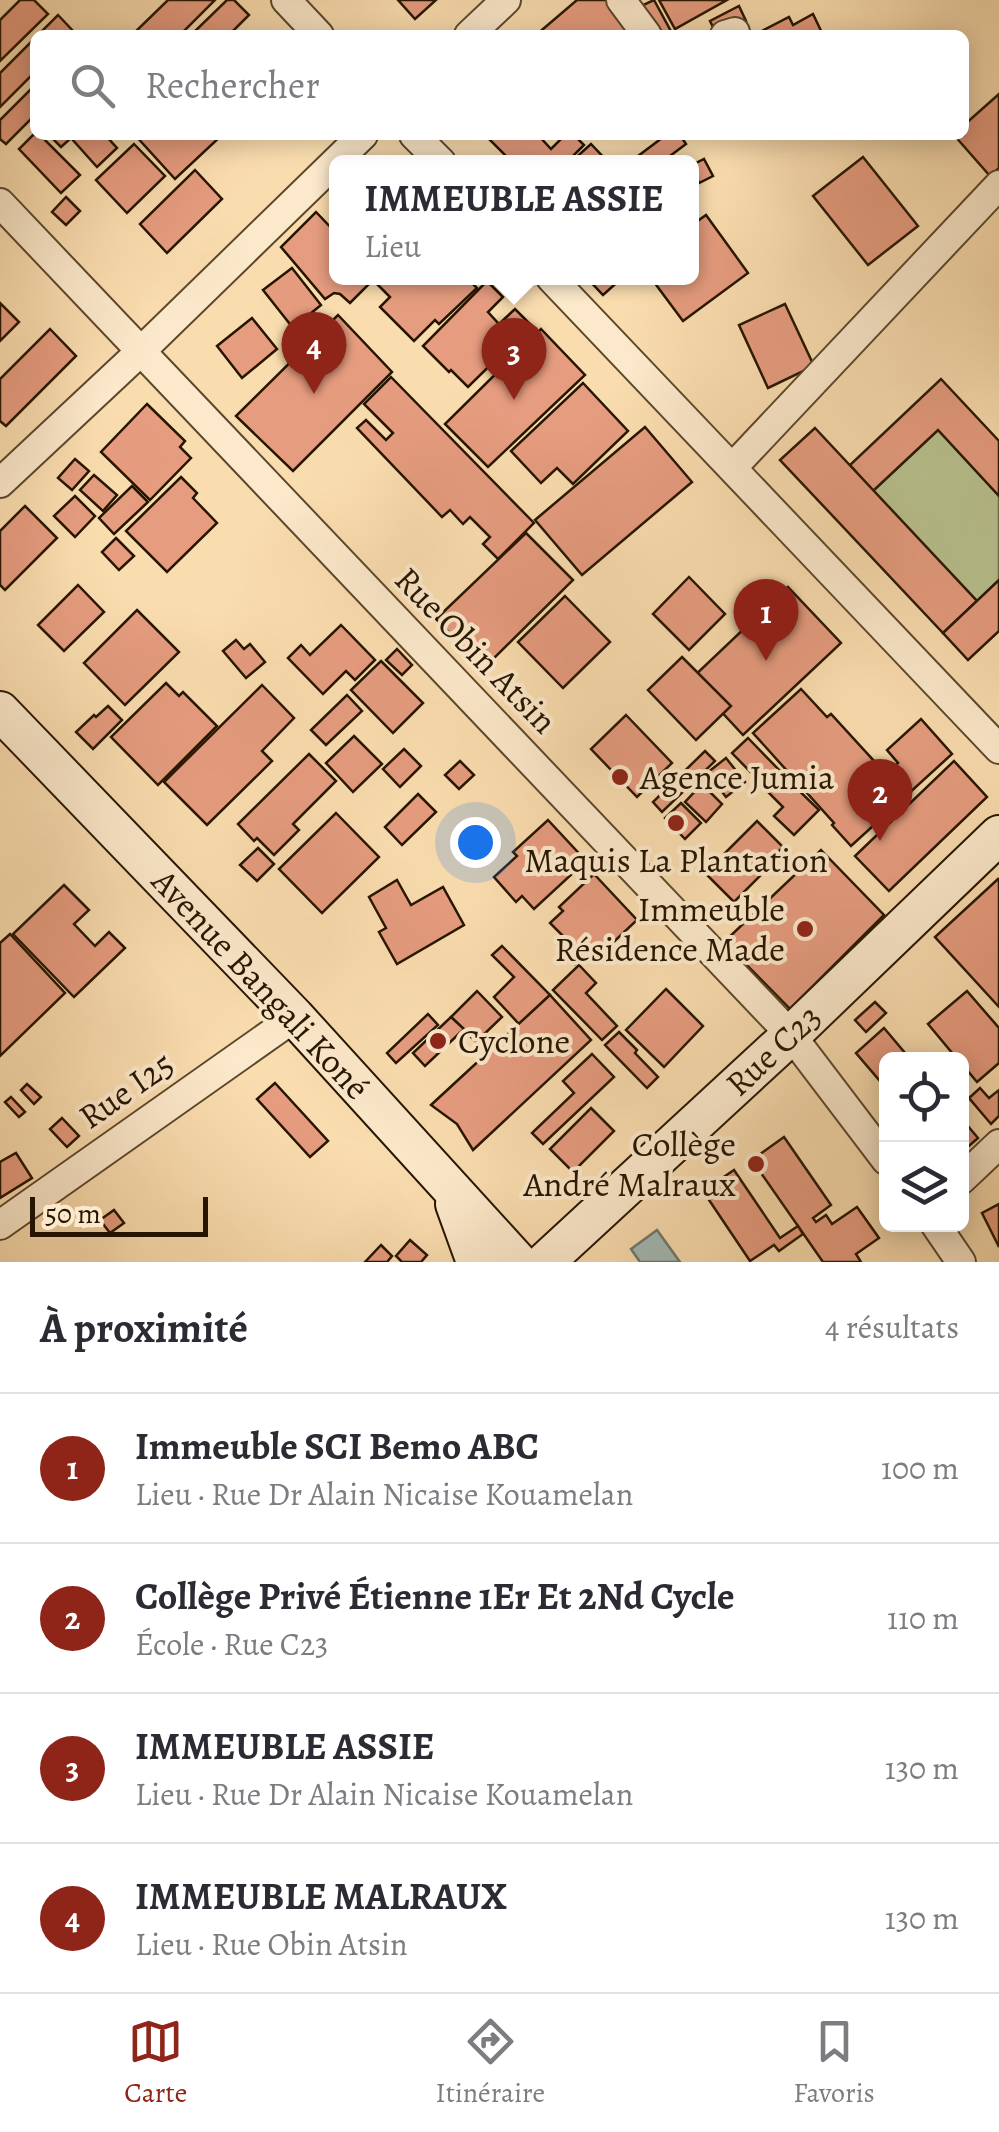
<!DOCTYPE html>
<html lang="fr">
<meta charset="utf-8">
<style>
body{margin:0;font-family:Alegreya,serif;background:#f2f2f3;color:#2b2b33}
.controls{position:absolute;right:30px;bottom:30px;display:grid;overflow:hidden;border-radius:15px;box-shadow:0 5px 25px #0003}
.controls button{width:90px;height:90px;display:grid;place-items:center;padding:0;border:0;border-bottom:2px solid #e1e1e2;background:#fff;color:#2b2b33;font:50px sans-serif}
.scale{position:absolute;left:30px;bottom:25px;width:178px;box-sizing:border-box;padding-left:10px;border:5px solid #261501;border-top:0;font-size:28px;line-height:35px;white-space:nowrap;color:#261501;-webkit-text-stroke:8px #fce9cb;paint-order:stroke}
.you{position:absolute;left:475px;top:842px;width:35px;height:35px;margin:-25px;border:8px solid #fff;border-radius:50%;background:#1a73e8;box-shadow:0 0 0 15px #1a73e833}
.badge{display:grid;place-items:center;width:65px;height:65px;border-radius:50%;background:#8f2418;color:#fff;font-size:32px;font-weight:700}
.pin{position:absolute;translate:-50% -82px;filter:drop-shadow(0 2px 5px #0008)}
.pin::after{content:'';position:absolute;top:52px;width:35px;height:30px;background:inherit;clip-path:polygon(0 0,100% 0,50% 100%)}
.popup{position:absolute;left:329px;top:155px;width:370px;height:130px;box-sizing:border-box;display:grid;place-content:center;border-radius:15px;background:#fff;filter:drop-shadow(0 2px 8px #0005);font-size:32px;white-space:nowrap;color:#7c7c81}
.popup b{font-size:38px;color:#2b2b33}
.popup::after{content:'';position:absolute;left:50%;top:100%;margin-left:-20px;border:20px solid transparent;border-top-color:#fff}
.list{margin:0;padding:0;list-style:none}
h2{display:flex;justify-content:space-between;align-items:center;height:130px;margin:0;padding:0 40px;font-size:42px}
h2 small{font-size:32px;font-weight:400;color:#7c7c81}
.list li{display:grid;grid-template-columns:65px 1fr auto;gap:30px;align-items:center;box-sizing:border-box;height:150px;padding:0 40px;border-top:2px solid #e1e1e2}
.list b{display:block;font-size:38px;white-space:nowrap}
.list p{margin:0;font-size:32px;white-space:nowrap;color:#7c7c81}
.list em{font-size:32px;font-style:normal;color:#7c7c81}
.icon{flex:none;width:55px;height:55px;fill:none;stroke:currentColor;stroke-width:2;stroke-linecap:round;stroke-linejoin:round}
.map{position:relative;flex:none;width:999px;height:1262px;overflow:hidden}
.search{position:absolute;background:#fff;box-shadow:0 5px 25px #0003;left:30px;right:30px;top:30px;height:110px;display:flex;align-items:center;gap:25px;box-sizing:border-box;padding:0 35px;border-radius:15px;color:#7c7c81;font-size:38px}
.sheet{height:730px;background:#fff}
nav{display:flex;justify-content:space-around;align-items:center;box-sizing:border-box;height:140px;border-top:2px solid #e1e1e2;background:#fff;font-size:28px;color:#7c7c81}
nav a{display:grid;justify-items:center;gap:5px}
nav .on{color:#8f2418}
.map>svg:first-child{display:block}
.green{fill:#b8c28f;stroke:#6f6c48;stroke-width:2.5}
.water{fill:#a2bab5;stroke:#70786d;stroke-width:2.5}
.building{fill:#e69c7f;stroke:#261501;stroke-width:2.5}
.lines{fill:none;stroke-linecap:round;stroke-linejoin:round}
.street-casing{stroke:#5b472c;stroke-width:32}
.secondary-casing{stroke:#261501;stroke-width:42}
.street{stroke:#fce9cb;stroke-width:28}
.secondary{stroke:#fce9cb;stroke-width:38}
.poi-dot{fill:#8f2418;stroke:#fce9cb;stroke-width:4}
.labels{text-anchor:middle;stroke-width:8;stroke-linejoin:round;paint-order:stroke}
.street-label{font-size:35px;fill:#261501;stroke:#fce9cb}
.poi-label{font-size:35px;fill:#261501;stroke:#fce9cb;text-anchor:start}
</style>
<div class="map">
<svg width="999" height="1262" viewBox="0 0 999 1262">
<rect width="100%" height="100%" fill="#faddaf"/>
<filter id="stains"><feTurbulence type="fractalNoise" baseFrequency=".002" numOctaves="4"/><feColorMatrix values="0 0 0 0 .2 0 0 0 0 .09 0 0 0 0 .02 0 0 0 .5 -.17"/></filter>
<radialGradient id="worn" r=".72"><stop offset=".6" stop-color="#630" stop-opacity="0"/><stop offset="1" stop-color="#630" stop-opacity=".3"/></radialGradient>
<path class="green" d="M938 430 999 496V580L977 601 873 491Z"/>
<path class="water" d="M657 1230 680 1262H640L631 1249Z"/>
<g class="building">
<path d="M20 0H34L48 14 0 61V20Z"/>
<path d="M168 0H215L180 35H132Z"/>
<path d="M227 0H234L249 15 229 35H191Z"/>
<path d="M398 0H436L415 19Z"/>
<path d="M577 0H609L638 35H536Z"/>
<path d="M654 0 673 35H657L641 6Z"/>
<path d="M659 0H727L675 29Z"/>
<path d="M739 6 746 21 730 29H714L710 21Z"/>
<path d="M813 14 823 35H754L789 17 793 25Z"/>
<path d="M58 15 75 33 72 35H38Z"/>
<path d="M35 38V72L0 107V73Z"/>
<path d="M35 85V115L6 144 0 139V120Z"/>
<path d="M999 94V168L990 176 954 135H964V125Z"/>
<path d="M35 133V135H40L80 175 61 193 19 149Z"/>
<path d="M49 135H105L117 148 97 167 71 138 61 147Z"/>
<path d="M135 135H222L175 179Z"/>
<path d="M485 135H538L551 149 565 135H574L584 145 567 162H512Z"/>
<path d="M666 135H680L686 144 662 162H630Z"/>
<path d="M134 144 165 176 127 213 96 180Z"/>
<path d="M591 144 608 162H571Z"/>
<path d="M863 157 918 226 868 265 813 196Z"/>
<path d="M704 159 713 176 699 183 692 165Z"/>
<path d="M195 170 222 199 167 253 140 224Z"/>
<path d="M66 197 80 211 66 225 52 212Z"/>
<path d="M316 212 336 233V278H375L350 303 340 294 334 293 325 299 281 247Z"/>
<path d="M706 215 748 273 683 321 651 278H692V225Z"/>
<path d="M292 268 321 305 293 328 263 290Z"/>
<path d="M380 278H467L477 288 439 324 435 320 414 341 380 307 390 297 375 282Z"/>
<path d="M587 278H622L603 295Z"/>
<path d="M487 281 503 297 488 312 499 324 515 309 531 325 468 387 451 370 449 372 423 346Z"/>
<path d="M0 303 19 322 0 341Z"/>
<path d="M785 304 814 366 768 388 739 325Z"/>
<path d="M338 315 392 372 293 471 236 416Z"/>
<path d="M252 318 277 349 242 378 217 346Z"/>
<path d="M50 329 76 356 6 426 0 421V379Z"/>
<path d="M541 329 585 375 488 467 445 424Z"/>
<path d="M391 377 534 523 498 559 483 544 490 537 470 517 463 524 450 510 442 517 357 428 366 420 386 440 393 433 364 404Z"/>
<path d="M941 379 999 441V496L938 430 873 491 850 465Z"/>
<path d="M583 383 628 431 573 484 557 468 541 483 511 451Z"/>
<path d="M147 404 185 441 180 447 191 458 150 500 101 452Z"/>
<path d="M645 427 692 482 582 575 535 520Z"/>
<path d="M815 428 977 601 943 633 780 460Z"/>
<path d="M75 459 89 471 72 490 58 478Z"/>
<path d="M94 475 117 495 103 511 80 490Z"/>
<path d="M181 477 197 493 193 498 217 523 167 572 126 531Z"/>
<path d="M132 486 148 502 114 534 99 518Z"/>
<path d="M75 496 95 516 75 537 54 516Z"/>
<path d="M25 506 57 538 5 590 0 585V531Z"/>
<path d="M526 533 573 580 484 668 436 619Z"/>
<path d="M116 538 134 556 119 570 102 552Z"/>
<path d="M689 577 725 614 689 650 653 614Z"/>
<path d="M999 580V631L968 660 943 633Z"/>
<path d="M78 585 104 612 64 651 38 625Z"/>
<path d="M788 587 841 643 743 735 691 679Z"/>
<path d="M565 596 610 642 563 688 518 642Z"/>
<path d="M137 610 179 652 125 705 84 663Z"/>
<path d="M341 625 375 660 355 680 346 671 323 694 288 658 301 645 310 655Z"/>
<path d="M236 640 244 649 250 644 265 662 246 678 223 651Z"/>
<path d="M397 649 412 665 402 675 386 660Z"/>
<path d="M682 657 731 706 696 740 648 690Z"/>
<path d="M381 661 423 703 393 733 351 690Z"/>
<path d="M166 683 179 696 183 692 217 726 158 785 111 737Z"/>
<path d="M262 685 294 718 262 751 272 761 207 825 164 782Z"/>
<path d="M801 689 827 717 831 714 886 774 898 763 887 750 921 719 952 754 851 846 832 825 834 823 753 733Z"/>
<path d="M347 695 362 711 326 745 311 730Z"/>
<path d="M108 706 122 720 93 749 76 732 94 715 96 717Z"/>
<path d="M626 715 672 763 637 797 591 749Z"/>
<path d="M354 736 382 764 353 792 326 763Z"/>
<path d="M748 738 781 772 765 787 732 753Z"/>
<path d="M404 749 421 766 400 787 383 769Z"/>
<path d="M705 751 715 761 662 812 653 802Z"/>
<path d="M309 754 336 781 293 824 299 830 274 855 257 838 254 841 238 824Z"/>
<path d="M726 758 745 782 726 797 707 773Z"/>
<path d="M460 761 474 775 459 789 445 775Z"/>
<path d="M954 761 987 797 889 891 855 856Z"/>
<path d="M783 775 819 810 794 835 774 816 783 807 767 791Z"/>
<path d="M702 784 722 804 706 822 685 802Z"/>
<path d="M418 794 436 812 402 845 385 827Z"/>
<path d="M681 803 701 823 685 839 665 818Z"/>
<path d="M336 813 379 857 322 913 279 869Z"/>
<path d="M548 820 586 861 534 909 522 896 516 902 494 877 517 856 513 852Z"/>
<path d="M757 821 783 847 757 872 760 876 734 902 705 873Z"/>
<path d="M258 848 274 864 257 881 240 865Z"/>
<path d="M821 850 884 915 790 1009 724 942Z"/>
<path d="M594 874 637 920 603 952 595 944 575 964 557 944 564 937 550 923 563 911 559 907Z"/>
<path d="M998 879 999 880V1007L935 937Z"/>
<path d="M397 880 411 905 443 887 464 925 397 964 379 932 386 928 369 897Z"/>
<path d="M64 885 89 910 74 924 95 946 109 932 125 948 74 997 13 934Z"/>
<path d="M10 934 65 993 0 1056V943Z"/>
<path d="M502 946 550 995 519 1024 494 997 514 977 492 955Z"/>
<path d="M579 965 596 983 586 993 617 1026 602 1040 553 990Z"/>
<path d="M666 989 703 1026 664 1067 626 1030Z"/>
<path d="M477 991 502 1017 476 1042 451 1017Z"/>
<path d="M967 991 999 1028V1063L977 1082 962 1064V1060H958L928 1024Z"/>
<path d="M550 995 591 1040 473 1150 457 1124 431 1105Z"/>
<path d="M875 1002 886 1013 866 1032 855 1020Z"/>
<path d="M428 1014 438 1025 396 1063 387 1053Z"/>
<path d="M451 1017 464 1029 425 1066 413 1053Z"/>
<path d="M884 1028 911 1060H886V1088L856 1053Z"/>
<path d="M619 1032 637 1050 635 1053 658 1077 647 1088 605 1045Z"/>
<path d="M592 1054 614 1077 543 1144 532 1133 574 1093 563 1081Z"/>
<path d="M275 1083 328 1141 310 1157 257 1099Z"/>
<path d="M27 1084 41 1097 34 1104 21 1090Z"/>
<path d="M980 1088 989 1098 999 1090V1116L991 1124 969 1098Z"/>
<path d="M11 1097 25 1112 19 1117 5 1102Z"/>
<path d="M591 1108 614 1131 573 1172 550 1149Z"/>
<path d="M62 1118 79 1136 67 1147 50 1129Z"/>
<path d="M962 1119 978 1138 962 1152Z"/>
<path d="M784 1137 831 1205 813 1218 816 1222 826 1215 832 1224 857 1207 879 1238 856 1254 861 1262H823L752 1160Z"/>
<path d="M16 1153 32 1178 0 1198V1162Z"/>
<path d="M734 1170 780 1238 798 1226 803 1234 779 1251 774 1245 750 1261 703 1191Z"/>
<path d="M999 1204V1247L982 1213Z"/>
<path d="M114 1210 124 1223 110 1233 100 1220Z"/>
<path d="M410 1240 427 1255 421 1262H402L396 1256Z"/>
<path d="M381 1245 392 1256 387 1262H365Z"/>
</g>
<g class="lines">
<g class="street-casing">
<g id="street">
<path d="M286 0 319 35"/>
<path d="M621 0 647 35"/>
<path d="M469 35 506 0"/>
<path d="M725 35 735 32"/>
<path d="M414 135 441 162"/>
<path d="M0 203 791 1035 886 1160"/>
<path d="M551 278 999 749"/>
<path d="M733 467 999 185"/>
<path d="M0 483 140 352 363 135"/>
<path d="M962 1179 999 1144"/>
<path d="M935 1224 961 1262"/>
<path d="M0 1225 295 1017"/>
</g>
</g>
<g class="secondary-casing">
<g id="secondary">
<path d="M0 711 295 1017 518 1262"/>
<path d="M455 1204 476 1262"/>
<path d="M545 1262 791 1035 999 835"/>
</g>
</g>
<use href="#street" class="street"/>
<use href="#secondary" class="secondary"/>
</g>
<g class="poi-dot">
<circle cx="620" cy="777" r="10"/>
<circle cx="676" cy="823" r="10"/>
<circle cx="805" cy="929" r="10"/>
<circle cx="438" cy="1041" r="10"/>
<circle cx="756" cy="1164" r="10"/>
</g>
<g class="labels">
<g class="street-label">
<text transform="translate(476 650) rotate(46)" y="12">Rue Obin Atsin</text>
<text transform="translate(261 984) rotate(47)" y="12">Avenue Bangali Koné</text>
<text transform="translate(773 1050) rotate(-43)" y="12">Rue C23</text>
<text transform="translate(126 1090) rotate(-35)" y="12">Rue I25</text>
</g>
<g class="poi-label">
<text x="640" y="789">Agence Jumia</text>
<text x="676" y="872" text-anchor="middle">Maquis La Plantation</text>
<text x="785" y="921" text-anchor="end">Immeuble<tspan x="785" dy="40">Résidence Made</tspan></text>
<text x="458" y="1053">Cyclone</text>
<text x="736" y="1156" text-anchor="end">Collège<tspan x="736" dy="40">André Malraux</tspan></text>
</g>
</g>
<rect width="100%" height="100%" filter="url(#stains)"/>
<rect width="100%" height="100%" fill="url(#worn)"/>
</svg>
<div class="controls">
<button><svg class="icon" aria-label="locate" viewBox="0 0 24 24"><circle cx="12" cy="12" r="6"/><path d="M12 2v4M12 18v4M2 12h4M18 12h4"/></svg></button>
<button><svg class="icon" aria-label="layers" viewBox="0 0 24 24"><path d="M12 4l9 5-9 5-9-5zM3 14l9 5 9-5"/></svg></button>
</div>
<div class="scale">50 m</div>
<div class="you"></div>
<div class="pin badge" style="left:766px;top:661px">1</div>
<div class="pin badge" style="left:880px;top:841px">2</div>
<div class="pin badge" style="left:514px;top:400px">3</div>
<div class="popup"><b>IMMEUBLE ASSIE</b>Lieu</div>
<div class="pin badge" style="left:314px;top:394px">4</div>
<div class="search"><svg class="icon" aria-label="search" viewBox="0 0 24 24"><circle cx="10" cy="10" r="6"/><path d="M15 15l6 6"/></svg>Rechercher</div>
</div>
<section class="sheet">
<h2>À proximité<small>4 résultats</small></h2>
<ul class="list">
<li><span class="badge">1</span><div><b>Immeuble SCI Bemo ABC</b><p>Lieu · Rue Dr Alain Nicaise Kouamelan</p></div><em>100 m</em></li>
<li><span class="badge">2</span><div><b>Collège Privé Étienne 1Er Et 2Nd Cycle</b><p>École · Rue C23</p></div><em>110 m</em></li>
<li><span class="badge">3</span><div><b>IMMEUBLE ASSIE</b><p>Lieu · Rue Dr Alain Nicaise Kouamelan</p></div><em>130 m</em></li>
<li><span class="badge">4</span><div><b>IMMEUBLE MALRAUX</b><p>Lieu · Rue Obin Atsin</p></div><em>130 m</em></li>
</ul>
</section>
<nav>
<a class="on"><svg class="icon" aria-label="map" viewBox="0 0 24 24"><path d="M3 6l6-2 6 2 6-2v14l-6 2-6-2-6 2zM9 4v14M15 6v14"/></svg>Carte</a>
<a><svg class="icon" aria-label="directions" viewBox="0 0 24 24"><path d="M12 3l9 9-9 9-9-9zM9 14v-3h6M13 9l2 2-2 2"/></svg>Itinéraire</a>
<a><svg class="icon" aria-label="saved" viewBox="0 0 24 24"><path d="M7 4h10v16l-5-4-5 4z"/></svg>Favoris</a>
</nav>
